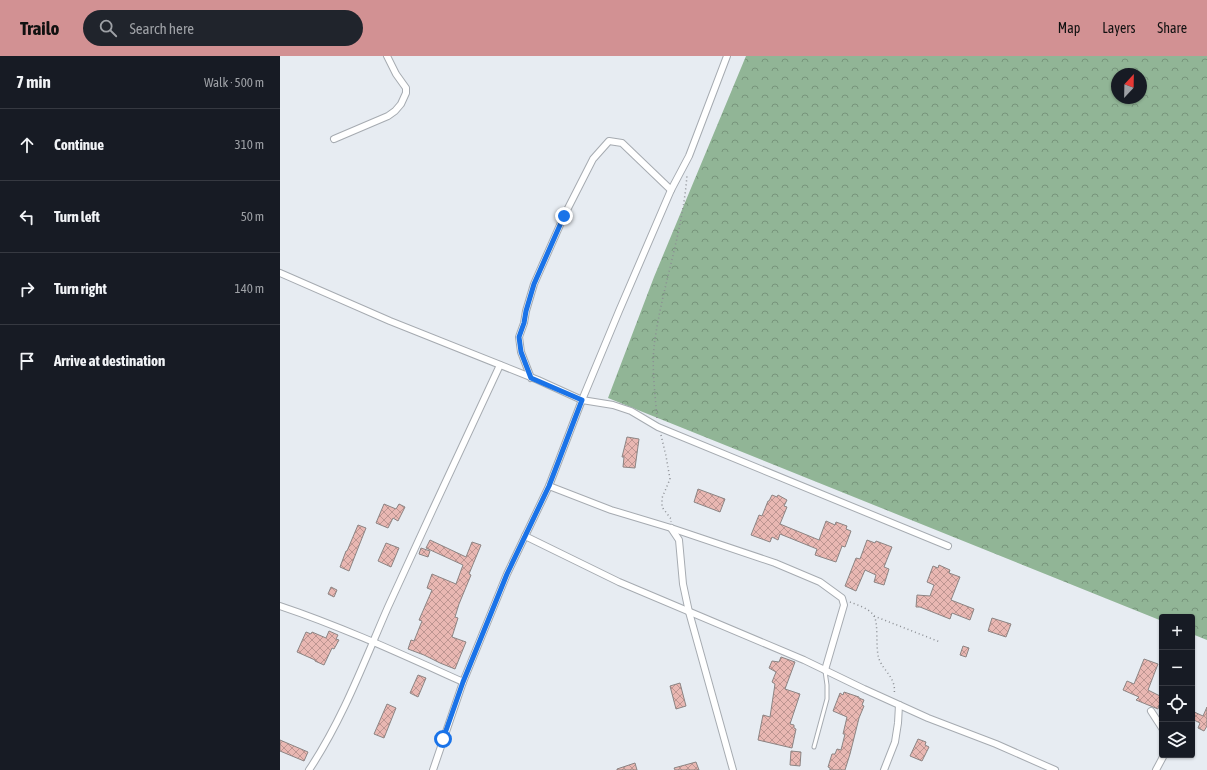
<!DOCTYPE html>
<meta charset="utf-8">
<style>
body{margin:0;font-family:"Asap Condensed",sans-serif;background:#20242c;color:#f1f3f6}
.controls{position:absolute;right:12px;bottom:12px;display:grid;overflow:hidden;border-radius:4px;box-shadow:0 1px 3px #0004}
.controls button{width:36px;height:36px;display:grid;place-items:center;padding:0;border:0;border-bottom:1px solid #363941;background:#171b24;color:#f1f3f6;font:20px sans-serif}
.compass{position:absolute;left:831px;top:12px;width:36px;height:36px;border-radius:50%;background:#171b24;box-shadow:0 1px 3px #0004;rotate:22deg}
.stop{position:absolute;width:12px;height:12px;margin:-9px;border:3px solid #1a73e8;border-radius:50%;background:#fff}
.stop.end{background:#1a73e8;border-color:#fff;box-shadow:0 1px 4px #0008}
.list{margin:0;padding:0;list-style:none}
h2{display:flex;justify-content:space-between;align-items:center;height:52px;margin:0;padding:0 16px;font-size:17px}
h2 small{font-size:13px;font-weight:400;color:#9ea1a6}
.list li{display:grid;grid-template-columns:26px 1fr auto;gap:12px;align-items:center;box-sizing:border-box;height:72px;padding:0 16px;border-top:1px solid #363941}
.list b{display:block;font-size:15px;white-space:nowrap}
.list em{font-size:13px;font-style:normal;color:#9ea1a6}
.icon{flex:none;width:22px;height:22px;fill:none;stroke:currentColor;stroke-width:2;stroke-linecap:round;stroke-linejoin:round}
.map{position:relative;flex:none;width:927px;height:714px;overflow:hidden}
header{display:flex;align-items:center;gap:24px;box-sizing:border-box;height:56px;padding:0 20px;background:#d29193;color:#111}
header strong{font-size:19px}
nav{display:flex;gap:22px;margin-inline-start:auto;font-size:14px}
.search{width:280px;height:36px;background:#20242c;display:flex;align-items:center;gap:10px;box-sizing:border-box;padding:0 14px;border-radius:22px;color:#9ea1a6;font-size:15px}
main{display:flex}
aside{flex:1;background:#171b24}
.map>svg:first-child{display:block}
.forest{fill:url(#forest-crowns);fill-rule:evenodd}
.building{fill:url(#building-cross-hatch);stroke:#8c8483}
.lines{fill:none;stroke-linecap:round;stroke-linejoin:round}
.service-casing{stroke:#a6abb1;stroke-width:5}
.minor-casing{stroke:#a6abb1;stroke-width:8}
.path{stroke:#8b8e93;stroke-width:1.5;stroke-dasharray:1 3;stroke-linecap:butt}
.service{stroke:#fff;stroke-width:3}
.minor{stroke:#fff;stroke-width:6}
.route{stroke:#1a73e8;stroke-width:5}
</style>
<header>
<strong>Trailo</strong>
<div class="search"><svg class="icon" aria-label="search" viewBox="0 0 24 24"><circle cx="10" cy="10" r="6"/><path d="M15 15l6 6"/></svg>Search here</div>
<nav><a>Map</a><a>Layers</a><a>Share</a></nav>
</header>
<main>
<aside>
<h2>7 min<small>Walk · 500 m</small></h2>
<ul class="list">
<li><svg class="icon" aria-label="ahead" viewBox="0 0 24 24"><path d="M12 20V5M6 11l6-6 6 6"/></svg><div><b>Continue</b></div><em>310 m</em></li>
<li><svg class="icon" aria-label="left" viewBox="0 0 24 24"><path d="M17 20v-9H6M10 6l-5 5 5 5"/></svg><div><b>Turn left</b></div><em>50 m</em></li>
<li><svg class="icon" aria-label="right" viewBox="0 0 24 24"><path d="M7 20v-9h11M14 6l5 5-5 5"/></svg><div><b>Turn right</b></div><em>140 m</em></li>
<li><svg class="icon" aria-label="arrive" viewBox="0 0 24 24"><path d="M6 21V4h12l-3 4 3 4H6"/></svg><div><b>Arrive at destination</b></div></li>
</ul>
</aside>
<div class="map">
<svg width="927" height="714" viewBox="0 0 927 714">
<defs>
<pattern id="forest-crowns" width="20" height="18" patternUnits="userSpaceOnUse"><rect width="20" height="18" fill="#91b596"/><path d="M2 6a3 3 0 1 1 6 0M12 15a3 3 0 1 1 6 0" fill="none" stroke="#77947b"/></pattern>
<pattern id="building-cross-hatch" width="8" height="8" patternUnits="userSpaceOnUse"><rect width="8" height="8" fill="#e9b7b2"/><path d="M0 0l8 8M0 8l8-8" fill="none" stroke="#bd9591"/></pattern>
</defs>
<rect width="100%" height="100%" fill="#e7ecf2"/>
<path class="forest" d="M466 0H927V584L912 578V561H882V565L328 342 374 221ZM837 18H861V42H837Z"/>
<g class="building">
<path d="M347 381 359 383 355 412 343 411 344 401H342Z"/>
<path d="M418 433 445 443 440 456 414 446Z"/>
<path d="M492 439 497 441 498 439 507 444 504 450 507 451 500 468 539 484 546 465 555 469 556 466 567 470 566 473 571 475 565 491 562 490 556 506 535 499 537 493 500 478 498 484 492 481 490 486 471 479 479 459 482 460 488 445H489Z"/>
<path d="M104 448 116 453 119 448 125 451 118 465 113 462 108 472 96 467Z"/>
<path d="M78 469 86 472 69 515 60 511 66 495H67Z"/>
<path d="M150 484 186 501 192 486 201 489 189 518 191 519 179 548 175 561 178 562 172 581 186 586 175 613 160 607 144 599 128 593 131 584 134 585 142 565 139 564 152 534 147 532 152 518 176 528 183 509 146 492Z"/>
<path d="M587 484 595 487 596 485 612 491 604 511 609 513 604 529 594 526 596 519 585 514 576 535 565 530 576 502 580 503Z"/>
<path d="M106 487 119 492 111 511 98 505Z"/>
<path d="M141 492 150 495 148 501 139 498Z"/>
<path d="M659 509 670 514 669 517 680 521 671 544 694 553 690 564 672 557 670 563 640 551H636L637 539 650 540 654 529 647 526 653 510 658 512Z"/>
<path d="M51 531 57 534 54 541 48 538Z"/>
<path d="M712 562 731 568 726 581 708 575Z"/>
<path d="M49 575 58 579 56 583 59 584 54 593 52 592 44 609 35 605V604L17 596 26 576 31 578 32 576 46 582Z"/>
<path d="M683 590 689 592 686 601 680 599Z"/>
<path d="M501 601 515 606 505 633 520 638 510 668 514 669V672L516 673 512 692 478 684 483 659 490 661 495 628 492 626 496 616 489 612 492 605 499 606Z"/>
<path d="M864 603 878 608 868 634 882 641V650L879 649 878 653 856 644 859 641 843 634 847 625 854 628Z"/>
<path d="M138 619 146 622 138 641 130 637Z"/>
<path d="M400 627 406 650 396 653 390 630Z"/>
<path d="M564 636 579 641V642L584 644 582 649 584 650 579 662 570 698 565 714H550V712L548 711 552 698H555L557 693 561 694 565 678H563L567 661 553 655 560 637 563 639Z"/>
<path d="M107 648 116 652 104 682 94 678Z"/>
<path d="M927 651V670L924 675 918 672 920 667 912 663V655L923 660Z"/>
<path d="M638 683 646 686 645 689 649 691 642 705 630 700Z"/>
<path d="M0 684 28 696 24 705 0 695Z"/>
<path d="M511 695 521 696 520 710 510 709Z"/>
<path d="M416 706 419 714H395L394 712Z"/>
<path d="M355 707 357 714H337V713Z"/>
</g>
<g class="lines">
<g class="service-casing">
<path id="service" d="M534 691 547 643V629L545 615"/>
</g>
<g class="minor-casing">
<g id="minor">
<path d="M54 83 108 60 115 55 121 48 126 37V32L116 18 107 0"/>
<path d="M0 217 110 265 258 324 302 344 333 349 351 355 378 371 668 490"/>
<path d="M251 322 241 296 239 281 244 267 246 255 254 228 284 160 313 103 329 85 342 87 391 134"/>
<path d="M269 430 331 454 391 472 495 507 540 526 562 542 564 549 545 614"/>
<path d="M391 472 399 484 403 528 409 556 453 714"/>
<path d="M245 480 339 526 524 604 584 633 648 662 716 688 775 714"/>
<path d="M0 550C63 571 123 599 183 626"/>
<path d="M871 655 882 672"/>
<path d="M29 714C63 663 84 606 108 551 145 470 182 390 220 309"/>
<path d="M153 714 183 626 227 518 269 430 302 344 339 255 391 134 409 100 447 0"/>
<path d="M604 714 615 686 618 667 619 649"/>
<path d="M876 714 884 699"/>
</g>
</g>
<g class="path">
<path d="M377 362C375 336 371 309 375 283 383 228 403 175 407 119"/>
<path d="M381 379 386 400 390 423 382 442V451L391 463V466"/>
<path d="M570 546C577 549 589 552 594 560 599 569 595 590 599 603 604 616 617 622 614 639"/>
<path d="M594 560 660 586"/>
</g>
<use href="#service" class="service"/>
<use href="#minor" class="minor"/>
</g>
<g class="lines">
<path class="route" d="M163 683 183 626 227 518 269 430 302 344 251 322 241 296 239 281 244 267 246 255 254 228 284 160"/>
</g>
</svg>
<div class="controls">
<button>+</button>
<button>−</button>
<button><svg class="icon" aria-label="locate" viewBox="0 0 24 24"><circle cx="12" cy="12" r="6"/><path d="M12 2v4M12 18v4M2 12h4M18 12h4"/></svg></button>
<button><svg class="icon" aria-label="layers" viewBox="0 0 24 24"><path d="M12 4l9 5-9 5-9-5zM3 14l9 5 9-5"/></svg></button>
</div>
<svg class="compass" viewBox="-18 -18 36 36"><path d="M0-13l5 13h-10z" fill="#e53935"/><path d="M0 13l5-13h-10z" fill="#9ea1a6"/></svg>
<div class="stop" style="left:163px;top:683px"></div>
<div class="stop end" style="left:284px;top:160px"></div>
</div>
</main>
